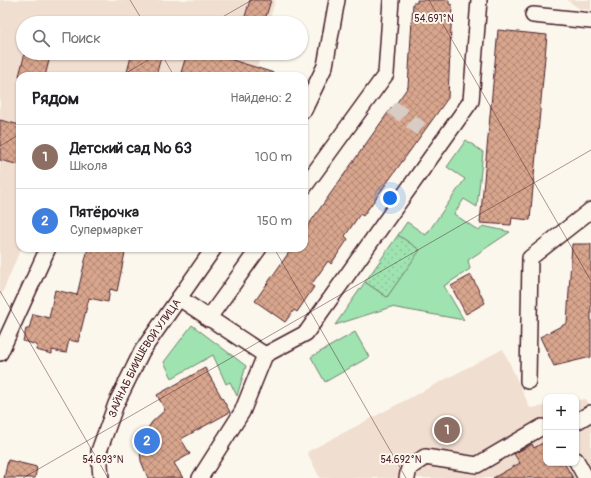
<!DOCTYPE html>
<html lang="ru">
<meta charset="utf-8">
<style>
body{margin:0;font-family:Pangolin,sans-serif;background:#f2f2f2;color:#202124}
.controls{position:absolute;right:12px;bottom:12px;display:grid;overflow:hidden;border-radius:8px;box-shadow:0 1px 3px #0004}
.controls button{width:36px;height:36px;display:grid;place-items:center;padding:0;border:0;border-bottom:1px solid #e0e0e0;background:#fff;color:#202124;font:20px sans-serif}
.you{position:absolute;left:390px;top:198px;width:14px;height:14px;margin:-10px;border:3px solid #fff;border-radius:50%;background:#1a73e8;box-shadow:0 0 0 6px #1a73e833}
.badge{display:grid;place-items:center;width:26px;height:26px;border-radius:50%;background:#0f766e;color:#fff;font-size:13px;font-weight:700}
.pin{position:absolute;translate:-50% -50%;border:2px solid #fff;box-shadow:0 1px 4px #0006}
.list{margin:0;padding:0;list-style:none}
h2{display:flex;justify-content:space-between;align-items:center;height:52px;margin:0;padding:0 16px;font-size:17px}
h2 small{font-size:13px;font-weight:400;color:#757577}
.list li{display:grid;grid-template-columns:26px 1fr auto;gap:12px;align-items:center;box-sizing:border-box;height:64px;padding:0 16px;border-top:1px solid #e0e0e0}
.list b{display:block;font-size:15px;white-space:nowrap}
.list p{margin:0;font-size:13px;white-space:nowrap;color:#757577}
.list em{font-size:13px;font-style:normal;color:#757577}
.icon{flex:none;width:22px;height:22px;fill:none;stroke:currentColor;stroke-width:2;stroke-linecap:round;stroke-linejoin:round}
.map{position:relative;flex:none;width:591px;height:478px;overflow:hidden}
.search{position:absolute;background:#fff;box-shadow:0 1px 3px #0004;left:16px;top:16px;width:292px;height:44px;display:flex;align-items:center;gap:10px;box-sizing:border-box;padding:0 14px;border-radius:22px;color:#757577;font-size:15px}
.panel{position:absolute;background:#fff;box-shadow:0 1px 3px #0004;left:16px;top:72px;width:292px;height:180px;border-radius:12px}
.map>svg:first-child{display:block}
.built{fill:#f0ded0}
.grass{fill:#9ee3b0;stroke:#74816e}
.park{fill:url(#park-dots);stroke:#74816e}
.building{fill:url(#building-cross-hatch);stroke:#4a1f2b}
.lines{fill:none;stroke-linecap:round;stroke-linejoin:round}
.minor-tunnel{stroke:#d8ccc5;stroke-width:15;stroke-dasharray:15 8;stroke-linecap:butt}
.minor-casing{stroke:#4a1f2b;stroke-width:18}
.minor{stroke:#fbf7ec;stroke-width:15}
.ticks{fill:none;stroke:#4a1f2b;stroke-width:1;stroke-opacity:0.45}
.labels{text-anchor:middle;stroke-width:4;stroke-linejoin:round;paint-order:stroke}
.street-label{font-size:11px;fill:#4a1f2b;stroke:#fbf7ec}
.ticks-label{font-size:10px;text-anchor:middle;fill:#4a1f2b;stroke:#fbf7ec;stroke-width:4;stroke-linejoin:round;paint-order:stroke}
</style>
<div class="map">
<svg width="591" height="478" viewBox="0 0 591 478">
<defs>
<pattern id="park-dots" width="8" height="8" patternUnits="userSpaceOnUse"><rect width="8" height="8" fill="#9ee3b0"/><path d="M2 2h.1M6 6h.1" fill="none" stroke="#8ac298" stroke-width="1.8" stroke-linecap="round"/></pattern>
<pattern id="building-cross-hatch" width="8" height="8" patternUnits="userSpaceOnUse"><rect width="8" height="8" fill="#d8a58d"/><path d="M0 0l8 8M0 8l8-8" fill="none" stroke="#b18673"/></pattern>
</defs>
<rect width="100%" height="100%" fill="#fbf7ec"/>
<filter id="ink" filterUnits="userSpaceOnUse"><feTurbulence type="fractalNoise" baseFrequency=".025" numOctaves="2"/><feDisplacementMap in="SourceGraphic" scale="8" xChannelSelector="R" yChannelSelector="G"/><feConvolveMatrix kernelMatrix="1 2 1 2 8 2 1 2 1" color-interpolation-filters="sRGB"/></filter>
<g filter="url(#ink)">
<g class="built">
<path d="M0 0H275L269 23H23V53H261L255 76H20L21 248 0 298Z"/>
<path d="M567 0H591V10L580 9Z"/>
<path d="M503 349 530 408 546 406V463H576V400L586 399 591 407V478H320L307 452Z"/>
</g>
<g class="grass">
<path d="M466 140 483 152 477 207 464 199 454 214 479 231 483 226 510 232 468 260 470 269 444 286 464 320 391 307 335 325 365 282 387 297 419 250 398 235 407 222 426 235 465 179 447 167Z"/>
<path d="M192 325 246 366 237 396 230 382 226 384 213 355 172 378 164 362Z"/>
<path d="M355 332 369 357 325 382 311 357Z"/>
</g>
<path class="park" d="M398 235 420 250 387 297 365 282Z"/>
<g class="building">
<path d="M250 0H271L264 23H243Z"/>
<path d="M417 0H449V4L452 5 448 98 363 216 360 214 345 236 348 239 331 264 328 261 311 285 314 287 297 312 294 310 285 322 255 301 292 248H304V231L392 107 393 108 408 87 413 3H417Z"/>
<path d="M498 30 547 35 530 220 512 218 511 225 480 223Z"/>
<path d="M25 53H51L45 76H19Z"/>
<path d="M132 53H162L156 76H126Z"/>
<path d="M187 53H210L274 73V76H180Z"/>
<path d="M0 120 20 125V165L0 160Z"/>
<path d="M572 244H591V357L554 366 540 337 567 323Z"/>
<path d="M88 248H126L117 291 110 289 108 302 89 298 78 342 69 340 66 353 52 350V354L36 350 37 345 23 341 26 329H29L33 314 49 318 55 290 77 295Z"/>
<path d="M471 275 485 303 466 314 451 286Z"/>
<path d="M205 368 230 412 181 439 190 454 174 463 183 478H148L141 461 140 450 142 437 152 422 165 410 157 395Z"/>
<path d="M546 441V463H564L573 478H493L520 463 514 454 532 444 534 448Z"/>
<path d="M8 460 37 467 35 478H4Z"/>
</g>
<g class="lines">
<path class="minor-tunnel" d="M392 107 421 129"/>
<g class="minor-casing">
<g id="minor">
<path d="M533 15 591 21"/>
<path d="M304 110 325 66 337 0"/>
<path d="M304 187 386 74 391 0"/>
<path d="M179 298 265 355"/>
<path d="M208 319 259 248"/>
<path d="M0 353 48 248"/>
<path d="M528 381 530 258 591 210"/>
<path d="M576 422 591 413"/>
<path d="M576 460 586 478"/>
<path id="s1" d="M101 478 99 451 116 404 142 351 214 248"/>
<path d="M200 478 242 412 265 355 306 333 471 101 479 0"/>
<path d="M407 478 409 468 425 457 477 465 542 427 546 428"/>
</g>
</g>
<use href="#minor" class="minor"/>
</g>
</g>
<path class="ticks" d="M130 0 144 23M429 0 591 281M212 23 252 0M161 53 174 76M121 76 160 53M0 146 20 134M274 248 406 478M0 291 108 478M23 478 591 150"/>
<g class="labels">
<g class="street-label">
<text dy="4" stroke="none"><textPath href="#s1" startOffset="131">ЗАЙНАБ БИИШЕВОЙ УЛИЦА</textPath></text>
</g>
</g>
<g class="ticks-label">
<text x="434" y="22">54.691°N</text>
<text x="103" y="463">54.693°N</text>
<text x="401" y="463">54.692°N</text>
</g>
</svg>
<div class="controls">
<button>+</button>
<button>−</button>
</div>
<div class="you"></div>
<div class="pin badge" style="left:447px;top:430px;background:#8d6e63">1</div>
<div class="pin badge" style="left:147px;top:441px;background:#3f7fe0">2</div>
<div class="search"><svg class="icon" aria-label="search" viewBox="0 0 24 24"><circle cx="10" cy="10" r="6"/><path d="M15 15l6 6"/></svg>Поиск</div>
<section class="panel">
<h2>Рядом<small>Найдено: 2</small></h2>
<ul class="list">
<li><span class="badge" style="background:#8d6e63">1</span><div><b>Детский сад № 63</b><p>Школа</p></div><em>100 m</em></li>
<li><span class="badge" style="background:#3f7fe0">2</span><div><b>Пятёрочка</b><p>Супермаркет</p></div><em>150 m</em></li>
</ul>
</section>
</div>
